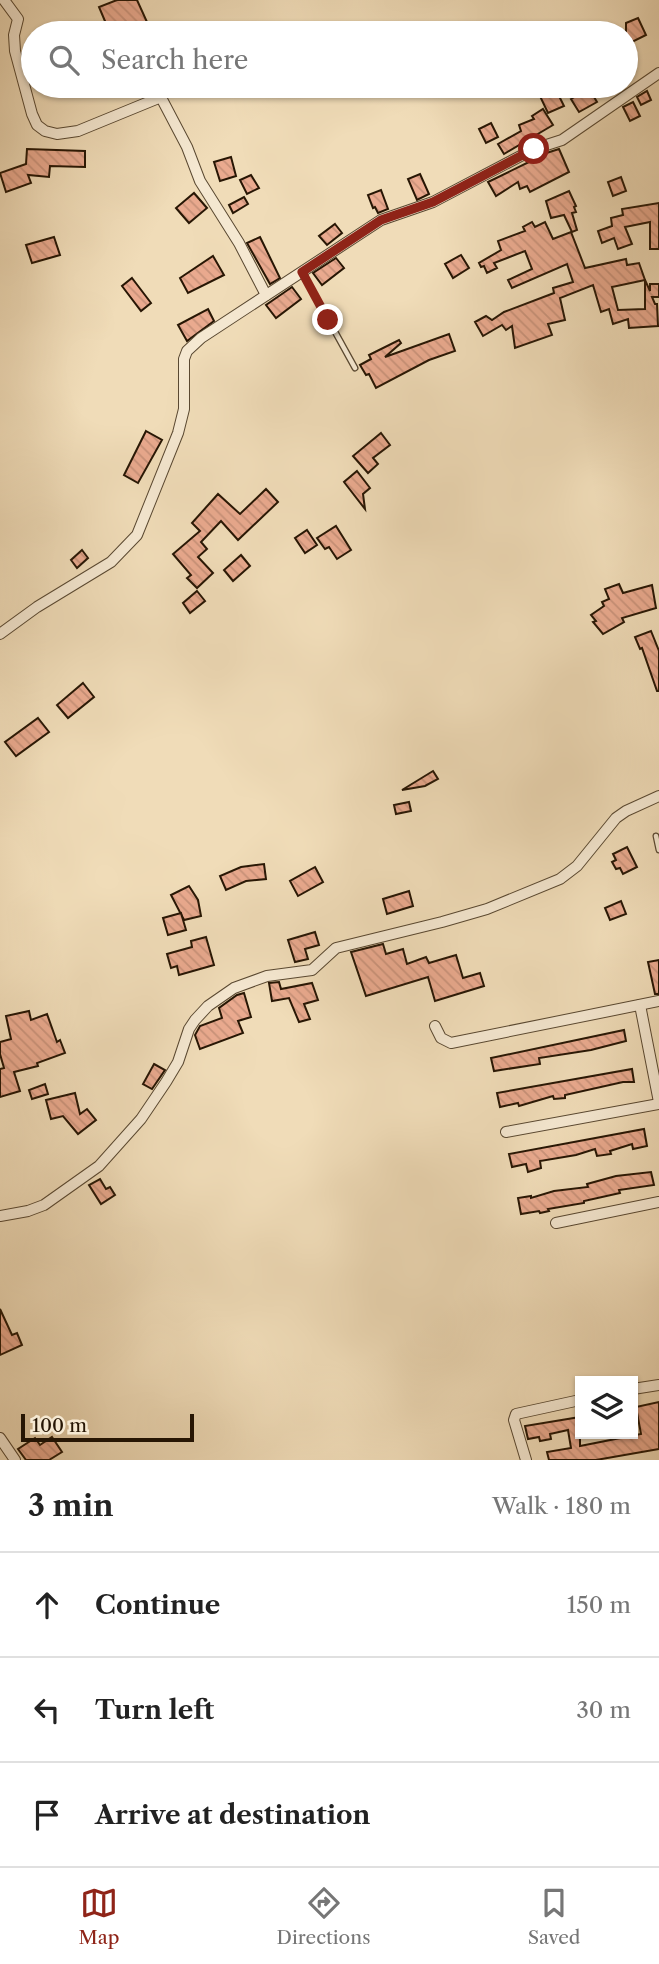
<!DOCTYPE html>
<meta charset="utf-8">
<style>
body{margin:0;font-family:"Libre Caslon Text",serif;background:#f2f2f2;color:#222}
.controls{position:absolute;right:21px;bottom:21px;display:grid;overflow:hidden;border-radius:0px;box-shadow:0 2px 5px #0004}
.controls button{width:63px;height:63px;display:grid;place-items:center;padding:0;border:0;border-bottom:2px solid #e0e0e0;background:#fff;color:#222;font:35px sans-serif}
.scale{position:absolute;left:21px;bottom:18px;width:173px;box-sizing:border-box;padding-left:7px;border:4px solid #271604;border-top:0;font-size:19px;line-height:24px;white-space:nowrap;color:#271604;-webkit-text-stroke:5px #f5e8d1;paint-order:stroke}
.stop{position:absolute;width:21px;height:21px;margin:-16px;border:5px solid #8f2418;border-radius:50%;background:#fff}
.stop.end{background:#8f2418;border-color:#fff;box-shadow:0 2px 7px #0008}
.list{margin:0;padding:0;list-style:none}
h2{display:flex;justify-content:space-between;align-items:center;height:91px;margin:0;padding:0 28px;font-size:30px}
h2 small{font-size:23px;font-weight:400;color:#767676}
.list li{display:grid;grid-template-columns:46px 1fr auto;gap:21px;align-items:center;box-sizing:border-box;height:105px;padding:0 28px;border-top:2px solid #e0e0e0}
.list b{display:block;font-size:26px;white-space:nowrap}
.list em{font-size:23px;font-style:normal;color:#767676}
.icon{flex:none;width:38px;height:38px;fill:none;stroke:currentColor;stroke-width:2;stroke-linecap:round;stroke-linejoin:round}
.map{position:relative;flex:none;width:659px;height:1460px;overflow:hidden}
.search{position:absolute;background:#fff;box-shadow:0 2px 5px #0004;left:21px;right:21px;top:21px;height:77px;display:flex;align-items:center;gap:18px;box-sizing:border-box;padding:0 24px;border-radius:38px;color:#767676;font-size:26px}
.sheet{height:406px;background:#fff}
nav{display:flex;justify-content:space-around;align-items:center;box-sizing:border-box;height:98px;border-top:2px solid #e0e0e0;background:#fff;font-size:19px;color:#767676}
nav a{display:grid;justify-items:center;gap:4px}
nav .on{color:#8f2418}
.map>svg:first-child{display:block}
.building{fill:url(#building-back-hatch);stroke:#271604;stroke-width:2}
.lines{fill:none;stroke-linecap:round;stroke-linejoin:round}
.lane-casing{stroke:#594831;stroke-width:7}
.street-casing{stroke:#594831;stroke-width:12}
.lane{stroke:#f5e8d1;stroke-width:4.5}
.street{stroke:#f5e8d1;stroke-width:10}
.route{stroke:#8f2418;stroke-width:9}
</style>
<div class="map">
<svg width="659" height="1460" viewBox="0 0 659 1460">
<defs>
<pattern id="building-back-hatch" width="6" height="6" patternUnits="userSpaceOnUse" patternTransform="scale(1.75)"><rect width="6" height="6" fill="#eaaa8f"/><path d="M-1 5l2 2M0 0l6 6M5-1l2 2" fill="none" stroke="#c9927a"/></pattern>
</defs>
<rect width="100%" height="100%" fill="#f0dcb8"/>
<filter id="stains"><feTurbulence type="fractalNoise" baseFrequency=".00286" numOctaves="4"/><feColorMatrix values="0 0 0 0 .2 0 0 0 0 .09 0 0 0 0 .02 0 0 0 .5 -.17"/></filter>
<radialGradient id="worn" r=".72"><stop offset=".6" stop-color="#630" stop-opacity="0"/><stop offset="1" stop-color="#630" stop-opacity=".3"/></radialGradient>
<g class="building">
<path d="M117 0H137L152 33H135L134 28 129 25 122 28 121 33H110L99 7Z"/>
<path d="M638 18 646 35 626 45V23Z"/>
<path d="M552 86H554L564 106 548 113 538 92Z"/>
<path d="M589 89 597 102 579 112 571 99Z"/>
<path d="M647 91 651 100 641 105 637 97Z"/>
<path d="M633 102 640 116 630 121 623 107Z"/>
<path d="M543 109 553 125 504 154 498 144 521 131 519 125 534 119 532 116Z"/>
<path d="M491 123 498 137 486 143 479 129Z"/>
<path d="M27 149 85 151V167L50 166 49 177 28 175 31 183 6 192 0 173 26 164Z"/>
<path d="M559 149 569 172 530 192 527 186 520 189 518 182 496 196 488 182 529 162 528 160 537 156Z"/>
<path d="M231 157 236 176 220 181 214 162Z"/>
<path d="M420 174 429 194 417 200 408 179Z"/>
<path d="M251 175 259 188 247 194 240 180Z"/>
<path d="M621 177 626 191 613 196 608 182Z"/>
<path d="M381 190 388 209 378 213 375 207 373 208 368 195Z"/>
<path d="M569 191 576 206 574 207 576 212 572 213 577 230 572 232 564 215 551 218 546 201Z"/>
<path d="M194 193 207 208 189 223 176 208Z"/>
<path d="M244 197 248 204 233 213 229 205Z"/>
<path d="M659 203V249H650V222L625 227 632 244 618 249 614 238 602 243 598 231 612 226 611 218 623 215 622 209Z"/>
<path d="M532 222 535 227 545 222 553 239 571 232 585 268 626 259 627 265 639 263 645 280 612 287 618 310 645 309V280L650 291V284H659V297H652L655 304H657L658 326 629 328 628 319 613 324 609 309 601 312 593 285 560 298 565 320 548 324 552 335 515 348 512 326 506 330 502 325 483 336 475 322 486 316 492 320 504 312 554 293 553 288 573 282 567 264 512 288 508 280 532 269 525 251 494 263 497 268 487 273 484 266 481 267 479 263 501 250 498 241 525 231 523 227Z"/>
<path d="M335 224 342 233 327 245 319 236Z"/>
<path d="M54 237 60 255 32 263 26 245Z"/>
<path d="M260 237 280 278 270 284 247 243Z"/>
<path d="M461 255 469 268 453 278 445 264Z"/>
<path d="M213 256 224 275 188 293 180 278Z"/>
<path d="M336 258 344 268 322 285 313 273Z"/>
<path d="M132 278 151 303 141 311 122 286Z"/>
<path d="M292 287 301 299 276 318 266 305Z"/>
<path d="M208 309 214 321 187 341 178 325Z"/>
<path d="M449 334 455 351 429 360 376 388 369 374 366 375 360 365 371 359 369 355 399 340 401 343 385 357Z"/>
<path d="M146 431 162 440 138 483 124 475Z"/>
<path d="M381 433 390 445 373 458 378 464 368 473 353 456Z"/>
<path d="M357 471 370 488 363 494 365 509 344 482Z"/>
<path d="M266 489 278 502 238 540 221 521 201 542 207 549 198 557 213 573 197 588 187 578 191 575 173 554 200 531 192 523 218 494 240 514Z"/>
<path d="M336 526 351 550 337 559 329 547 325 549 317 538Z"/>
<path d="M307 530 317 545 305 553 295 538Z"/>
<path d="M82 550 88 558 77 568 71 560Z"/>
<path d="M241 555 250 566 233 581 224 570Z"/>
<path d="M619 584 623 593 652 585 656 608 622 618 624 622 603 634 593 622 596 621 591 615 604 606 602 602 609 599 605 589Z"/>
<path d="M197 591 205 601 190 613 183 603Z"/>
<path d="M651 631 659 651V691H657L642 648 640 649 635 637Z"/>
<path d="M83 683 94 697 68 718 57 705Z"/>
<path d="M38 718 49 732 16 756 5 742Z"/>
<path d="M433 771 438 779 425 786 402 790Z"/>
<path d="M409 802 411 811 396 814 394 805Z"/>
<path d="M627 847 637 867 623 874 620 868 616 869 612 862 616 860 613 854Z"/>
<path d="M264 864 266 879 246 881 226 890 220 876 241 867Z"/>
<path d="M315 867 323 882 298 896 290 881Z"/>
<path d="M189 886 198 900 201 916 184 920 171 895Z"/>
<path d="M409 891 413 906 387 914 383 899Z"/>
<path d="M621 901 626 914 610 920 605 908Z"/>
<path d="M181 913 186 930 168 935 163 918Z"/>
<path d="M315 932 319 945 305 949 308 959 295 962 288 940Z"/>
<path d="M206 937 214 965 179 975 177 966 171 968 167 954 192 947 191 941Z"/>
<path d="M383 944 386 954 403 949 407 964 426 957 429 963 456 955 463 978 480 973 484 986 435 1001 428 977 366 996 351 952Z"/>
<path d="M659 960V994H655L648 962Z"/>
<path d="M279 982 281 989 312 983 318 1000 304 1004 310 1019 299 1022 289 998 272 1001 269 983Z"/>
<path d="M244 993 251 1017 238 1021 243 1033 200 1049 195 1035 200 1026 222 1018 219 1008 237 995Z"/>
<path d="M29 1011 31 1020 47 1014 57 1042 60 1040 65 1053 37 1063 38 1066 14 1072 20 1091 0 1097V1069L4 1068 0 1054V1042L11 1039 6 1016Z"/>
<path d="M624 1030 626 1041 591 1050 539 1058 540 1064 494 1071 491 1058Z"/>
<path d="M154 1064 165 1070 152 1089 143 1084Z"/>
<path d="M632 1069 634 1082H623L565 1095V1098L554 1099 553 1096 519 1106 518 1103 500 1107 497 1093Z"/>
<path d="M45 1084 48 1094 32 1099 29 1090Z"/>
<path d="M75 1093 80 1114 87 1109 96 1120 78 1134 63 1116 51 1119 46 1100Z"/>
<path d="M644 1129 647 1146 633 1149 632 1144 610 1151 611 1154 597 1156 595 1149 576 1155 540 1161 541 1168 528 1172 526 1164 512 1167 509 1154Z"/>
<path d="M651 1172 654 1185 619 1190 620 1193 584 1201V1203L548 1209 549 1211 540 1213 539 1211 521 1214 518 1198 531 1196V1198L554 1191 588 1187 587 1184 616 1176Z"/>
<path d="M100 1179 106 1189 110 1187 115 1195 101 1204 89 1185Z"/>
<path d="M0 1309 12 1335 17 1333 22 1345 0 1355Z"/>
<path d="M659 1402V1449L596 1460H549L547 1452 571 1448 568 1430 550 1434 551 1439 540 1441 539 1437 528 1439 525 1426 580 1417V1446L641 1434 636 1407Z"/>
<path d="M52 1437 62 1452 49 1460H26L18 1449 35 1438 40 1445Z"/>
</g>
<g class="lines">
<g class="lane-casing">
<g id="lane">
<path d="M302 272 355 368"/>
<path d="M656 836 659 850"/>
</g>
</g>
<g class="street-casing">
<g id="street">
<path d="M4 0 18 19 14 35 15 51 32 114 37 125 45 131 57 134 78 131 161 97"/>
<path d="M128 32V33"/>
<path d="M155 86 187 147 200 181 239 243 266 295"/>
<path d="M0 634 37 607 111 562 137 535 178 433 184 409V359L187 351 201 338 381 220 433 202 534 149 562 140 659 73"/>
<path d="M640 1005 659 1102"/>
<path d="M435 1026 441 1038 451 1043 659 1001"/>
<path d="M506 1132 659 1104"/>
<path d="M0 1216 28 1211 44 1205 99 1166 141 1119 166 1082 178 1062 189 1029 195 1020 208 1006 234 988 267 976 312 970 336 948 442 922 487 909 560 879 577 866 616 818 626 811 659 796"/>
<path d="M556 1223 659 1202"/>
<path d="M633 1389 659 1385"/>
<path d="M0 1438 15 1460"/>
<path d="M526 1460 514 1420 516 1414 580 1400"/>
</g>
</g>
<use href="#lane" class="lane"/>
<use href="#street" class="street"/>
</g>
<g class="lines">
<path class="route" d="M328 320 302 272 381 220 433 202 534 149"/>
</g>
<rect width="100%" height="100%" filter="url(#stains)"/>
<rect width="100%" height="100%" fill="url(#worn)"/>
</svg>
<div class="controls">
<button><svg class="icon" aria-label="layers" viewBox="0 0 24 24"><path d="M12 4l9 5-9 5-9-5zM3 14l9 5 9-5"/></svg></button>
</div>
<div class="scale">100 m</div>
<div class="stop" style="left:534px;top:149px"></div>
<div class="stop end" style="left:328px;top:320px"></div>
<div class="search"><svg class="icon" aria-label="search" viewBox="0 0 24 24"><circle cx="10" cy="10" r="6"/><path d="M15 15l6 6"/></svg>Search here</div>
</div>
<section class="sheet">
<h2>3 min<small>Walk · 180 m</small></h2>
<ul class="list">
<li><svg class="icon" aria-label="ahead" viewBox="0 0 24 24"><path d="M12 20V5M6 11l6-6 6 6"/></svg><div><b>Continue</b></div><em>150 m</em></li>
<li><svg class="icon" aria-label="left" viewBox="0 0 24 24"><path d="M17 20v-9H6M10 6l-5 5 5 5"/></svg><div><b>Turn left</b></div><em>30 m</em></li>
<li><svg class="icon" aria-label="arrive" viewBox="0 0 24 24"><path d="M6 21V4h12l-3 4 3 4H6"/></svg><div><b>Arrive at destination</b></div></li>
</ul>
</section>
<nav>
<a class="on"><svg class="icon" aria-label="map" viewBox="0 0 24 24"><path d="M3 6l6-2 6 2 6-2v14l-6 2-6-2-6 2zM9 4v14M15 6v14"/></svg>Map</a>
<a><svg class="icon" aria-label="directions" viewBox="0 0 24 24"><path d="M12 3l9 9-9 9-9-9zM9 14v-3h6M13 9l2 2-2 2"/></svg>Directions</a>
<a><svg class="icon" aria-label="saved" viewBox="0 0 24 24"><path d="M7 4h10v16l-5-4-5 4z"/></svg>Saved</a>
</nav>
